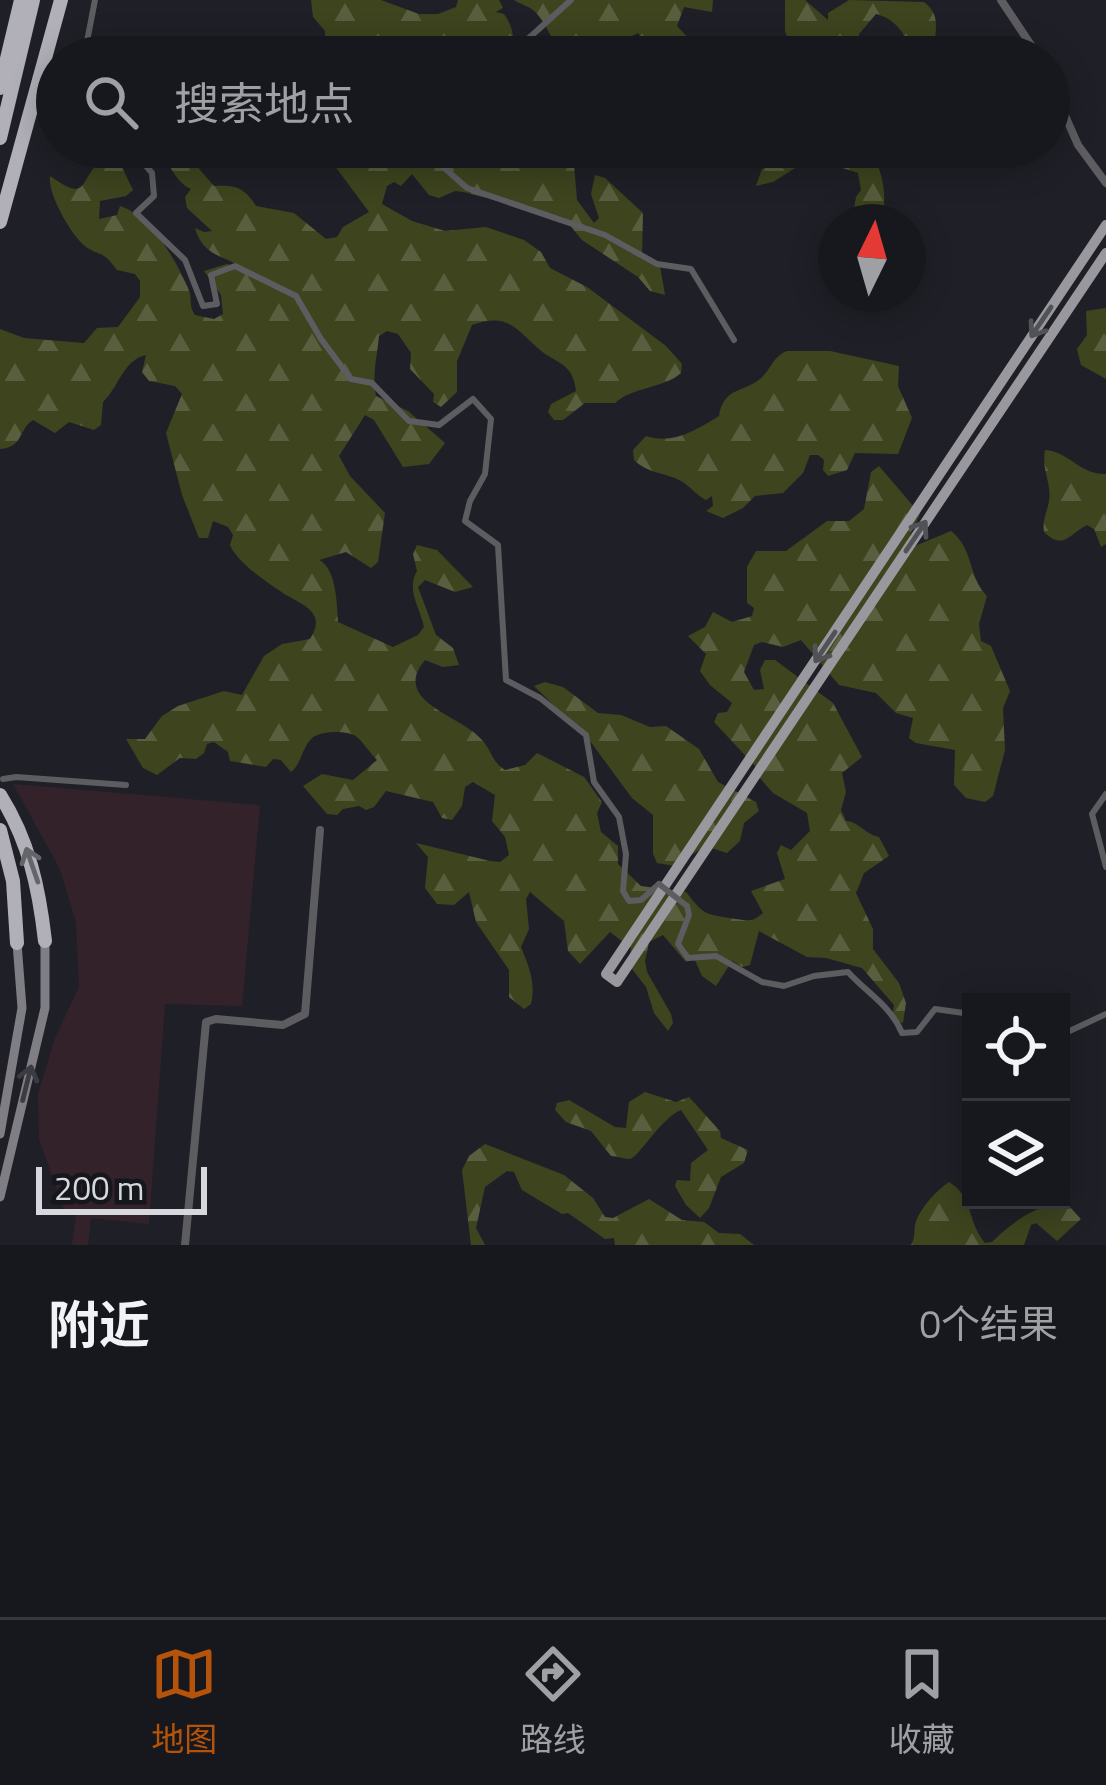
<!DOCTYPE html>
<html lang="zh">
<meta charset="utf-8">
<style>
body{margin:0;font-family:"Titillium Web","Noto Sans SC",sans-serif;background:#202126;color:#f1f3f6}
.controls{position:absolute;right:36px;bottom:36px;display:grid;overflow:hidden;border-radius:0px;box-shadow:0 6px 30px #0003}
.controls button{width:108px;height:108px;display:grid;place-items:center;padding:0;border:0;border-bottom:3px solid #36373b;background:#17181d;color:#f1f3f6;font:60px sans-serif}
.compass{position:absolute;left:818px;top:204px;width:108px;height:108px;border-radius:50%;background:#17181d;box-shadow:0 6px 30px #0003;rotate:5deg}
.scale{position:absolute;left:36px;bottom:30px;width:171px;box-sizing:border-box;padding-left:12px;border:6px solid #d7d8dd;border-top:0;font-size:33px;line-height:42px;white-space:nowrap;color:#d7d8dd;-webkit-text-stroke:9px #16171d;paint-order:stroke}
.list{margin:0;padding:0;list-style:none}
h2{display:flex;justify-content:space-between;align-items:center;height:156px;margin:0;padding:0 48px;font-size:51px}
h2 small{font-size:39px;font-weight:400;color:#9ea0a4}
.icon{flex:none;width:66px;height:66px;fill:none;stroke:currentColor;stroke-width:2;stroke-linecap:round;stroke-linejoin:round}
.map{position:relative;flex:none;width:1106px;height:1245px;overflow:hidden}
.search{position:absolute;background:#17181d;box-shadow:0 6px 30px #0003;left:36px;right:36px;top:36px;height:132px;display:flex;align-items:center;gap:30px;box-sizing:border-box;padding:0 42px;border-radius:66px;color:#9ea0a4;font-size:45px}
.sheet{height:372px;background:#17181d}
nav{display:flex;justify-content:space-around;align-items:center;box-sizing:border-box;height:168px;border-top:3px solid #36373b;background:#17181d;font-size:33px;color:#9ea0a4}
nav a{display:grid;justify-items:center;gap:6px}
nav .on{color:#b45309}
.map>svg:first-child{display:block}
.commercial{fill:#33222a}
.forest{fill:url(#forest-firs)}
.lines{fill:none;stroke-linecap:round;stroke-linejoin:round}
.minor{stroke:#5d5c60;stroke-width:6}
.tertiary{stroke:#5d5c60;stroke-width:8}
.secondary{stroke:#7f7e84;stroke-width:9}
.primary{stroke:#99989f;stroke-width:10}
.motorway{stroke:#b1b0b9;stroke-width:14}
.minor-bridge{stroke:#5d5c60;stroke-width:6}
.oneway{stroke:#515158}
.oneway2{stroke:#64646b}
.oneway3{stroke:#3b3b41}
</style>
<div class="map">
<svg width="1106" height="1245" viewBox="0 0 1106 1245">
<defs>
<pattern id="forest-firs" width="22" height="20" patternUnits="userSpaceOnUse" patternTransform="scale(3)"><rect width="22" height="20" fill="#3d441e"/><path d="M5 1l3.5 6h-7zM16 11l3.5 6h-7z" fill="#585e3e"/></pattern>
</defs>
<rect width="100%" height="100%" fill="#1f2027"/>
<path class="commercial" d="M13 784 260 805 242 1006 165 1004 149 1224 91 1218 88 1245H72L76 1214 65 1212 39 1139 38 1094 55 1038 79 987 76 922 60 869Z"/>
<g class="forest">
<path d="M311 0H381L419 14H438L456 7 458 0H499L503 8 496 12 504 14C515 30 514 39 511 57H332L325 47V31L313 17Z"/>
<path d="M514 0H713L712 12 684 7 677 26 697 47 725 57H650L651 49 638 33 628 38 600 36 587 51C549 57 553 27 533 10 528 6 520 4 514 0Z"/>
<path d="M785 0H805L828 20V13L849 0 924 2C945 18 931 36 936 57H909C910 37 896 19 876 14L859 34 860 57H797L785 32Z"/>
<path d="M155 147H198L199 154 194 163 214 186C235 185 244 187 256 206L294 213 326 239 337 237 343 227 369 212 329 158 331 147H553L574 164 577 200 594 223 599 218 591 194 595 175 605 178 643 213 642 256 660 266 665 295 650 291 638 277 582 240 564 218 464 192 455 191 439 198 429 195 412 174 401 186 394 182 387 186 382 204 412 221 445 231 486 227 524 240 541 252 550 268 587 287 666 346 682 364 681 373C663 389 634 386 615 403H585L563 420H554L548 412 551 404 576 391C573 362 556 364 539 349 516 329 508 312 472 325L457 361V392L441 407 433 402 434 394 410 369 411 353 398 334 387 331 379 336C377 358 372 373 376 396L408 411 445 443 429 464 403 467 374 420 365 415 339 456 350 476 385 513 378 562 371 568 346 552 319 560C336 568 337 603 338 622L393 647 418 635 424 627C420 607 406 590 417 571L413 554 417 545 437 550 473 587 455 592 425 580 418 587 436 635 453 648 459 665 443 667 425 660C390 702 462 715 482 740 492 751 491 761 505 770L525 765 537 753 584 777 602 802 597 813 601 832 618 846V864L641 886 686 892C705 917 706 914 736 919 749 921 751 923 763 913L751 891 785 879 777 853 781 845 791 850 810 831 807 813 773 793 759 777 755 766 714 722 718 713 727 712 732 703 710 685 700 671 706 654 688 636 705 627 713 612 732 622 752 616 754 608 747 603V567L756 551H786L827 521H849L864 509 871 472 879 466 920 514 908 540 915 546 951 531C974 549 968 577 987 596L979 624 981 641 991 646 1010 691 1003 708 1005 750 993 796 985 802 966 798 954 785 955 750 916 743 909 738 913 718 896 713 876 693 839 685 801 640 783 647 762 642 754 645 744 672 754 690 764 689 760 670 765 660H775L833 703 862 757 842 773 846 792 841 810 846 821C859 822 865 834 879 837L889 856 864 873 856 893 873 929V949L899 983 906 1003 903 1023 892 1020 894 1005 862 968 826 958 807 957 759 931 750 965 742 967 732 961 716 986 702 976 694 958 686 962 663 935 649 942 645 961 647 972 671 1014 673 1023 668 1031 654 1013 646 987 629 965 631 948 610 932 580 964 568 951 564 921 530 892 526 899 529 929 521 947C529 967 536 983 531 1004L524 1009 509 997V970L476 922 469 892 454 905 437 904 425 888 428 857 416 843 490 861 500 862 509 855 505 837 492 821 495 795 473 782 465 787 462 806 452 820 442 818 433 802 386 791 374 807 366 810 359 806 343 809 337 815 327 814 303 786 322 774 353 780 377 760C370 753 364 743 357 737 349 730 319 730 311 739 301 750 302 763 291 772L281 760 273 759 266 767 230 761 228 752 214 742 207 744 204 753 196 759 180 758 157 775 143 768 126 739H145L162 716 178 706 224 691 242 695 264 656 282 644 310 639C329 610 298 604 280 591 264 580 237 562 230 545L233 535 228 527 213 521 208 538H199L182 495 166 433 182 394 175 386 149 381 142 372 146 355C123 360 119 387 103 402L101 425 94 430 69 422 55 433 33 420C17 431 24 447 0 449V329L24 338 84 343 97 328 118 327 140 297V281L135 274 117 270C102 250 104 258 86 247 72 237 47 193 50 176 89 203 77 183 101 160L111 157 119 161 133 190 126 196 100 201 99 219 117 215 120 206C152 217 175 259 188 288 193 299 188 305 195 315L214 319 223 314 221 295 204 271 227 264 244 270C226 254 204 259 195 228L204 232 212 231 187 208 185 197 191 189C174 182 169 159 155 147Z"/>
<path d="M753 147H795V168L773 182 756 186 762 169 778 164Z"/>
<path d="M803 147C838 147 871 134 881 175 885 191 886 207 880 222H857L853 215 856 197 861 190 858 173 818 160Z"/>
<path d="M1106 308V379L1081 365 1077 349 1087 335 1086 311Z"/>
<path d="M787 351H830L899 366 898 386 912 418 898 454 855 453 847 470 828 476 823 470 824 460 818 455H810L803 473 783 493 755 496 743 508 723 518 706 511 713 506 712 496 706 500C696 495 691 487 681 481 665 472 648 474 634 460L633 450 646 436C673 445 696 430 719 416 723 388 742 393 760 379 772 369 772 357 787 351Z"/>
<path d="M1045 450C1070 452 1080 475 1106 474V544L1101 547 1094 529 1087 525C1069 534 1064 551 1044 532 1042 520 1047 513 1049 501 1052 483 1041 469 1045 450Z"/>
<path d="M545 682 563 687 598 713 621 715 650 727 666 726 699 749 718 782 756 802 759 811 744 823 740 841 727 853 705 846 675 866 657 863 653 854V815L632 798 590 741 534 686Z"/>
<path d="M645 1092 676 1102 689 1097 720 1131 721 1138 748 1150 744 1163 721 1177 709 1208 700 1218 686 1205 675 1186 677 1180 690 1181 691 1163 708 1150 681 1110C662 1117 638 1158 630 1159 623 1159 617 1156 611 1156L591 1131 566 1122 555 1110 557 1103 569 1100 615 1127 626 1128 629 1102Z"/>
<path d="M485 1144 564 1175 593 1198 605 1217 613 1218 649 1199 682 1220 704 1222 719 1233 740 1234 754 1245H615L614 1238 605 1239 568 1213 562 1214 522 1190 514 1172 507 1171 485 1187 476 1228 485 1245H471L462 1170 469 1156Z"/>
<path d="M949 1182C974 1197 967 1222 985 1243L992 1242C1011 1223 1039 1202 1067 1204L1081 1219 1057 1241 1036 1223 1031 1225 1024 1245H911C915 1239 914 1232 915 1225 919 1209 936 1191 949 1182Z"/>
</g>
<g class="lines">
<g class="minor">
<path d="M84 57 95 0"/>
<path d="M499 57 530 37 571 0"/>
<path d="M130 147 152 173 154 196 136 213 185 260 203 306 217 304 211 275 235 266 296 296 321 339 351 379 372 383 409 421 439 425 473 399 491 419 485 474 470 501 465 521 498 545 506 680 540 698 586 735 594 782 619 817 626 854 623 891 629 901 641 900 659 884"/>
<path d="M434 147 442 166 467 188 605 235 657 264 691 269 734 340"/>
<path d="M3 779 16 777 126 785"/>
<path d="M1106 794 1092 814 1106 867"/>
<path d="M687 906 689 915 678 944 688 958 716 956 762 982 784 986 814 976 848 972C867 993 891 1006 902 1033L917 1032 935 1009 971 1014"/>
<path d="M1061 1035 1106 1014"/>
</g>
<g class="tertiary">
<path d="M1001 0 1039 57"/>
<path d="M1049 79 1078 145 1106 183"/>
<path d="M185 1245 206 1022 216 1019 283 1025 305 1014 320 830"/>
</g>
<g class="secondary">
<path d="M0 1134 22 1008 17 943"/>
<path d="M0 1197 45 1008V941"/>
</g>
<path class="primary" d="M1106 225 606 974 617 982 1106 253"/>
<g class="motorway">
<path d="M0 88 21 0"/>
<path d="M0 138 33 0"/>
<path d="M0 222 61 0"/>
<path d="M0 795C29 841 39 888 45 941"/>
<path d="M0 830 13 881 17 943"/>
</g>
<path class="minor-bridge" d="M659 884 687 906"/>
</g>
<defs><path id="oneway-shaft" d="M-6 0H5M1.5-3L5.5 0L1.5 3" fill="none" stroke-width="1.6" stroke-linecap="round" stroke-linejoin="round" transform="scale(3)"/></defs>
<g class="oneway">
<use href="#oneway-shaft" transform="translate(1041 322) rotate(124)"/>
<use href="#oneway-shaft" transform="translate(916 536) rotate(-56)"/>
<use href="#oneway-shaft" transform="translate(825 647) rotate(124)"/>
</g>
<use class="oneway2" href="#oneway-shaft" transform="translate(32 865) rotate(-109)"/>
<use class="oneway3" href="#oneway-shaft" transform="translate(27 1083) rotate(-76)"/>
</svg>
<div class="controls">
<button><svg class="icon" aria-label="locate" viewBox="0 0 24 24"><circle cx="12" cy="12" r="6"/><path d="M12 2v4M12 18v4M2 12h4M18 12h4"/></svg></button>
<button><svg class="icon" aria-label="layers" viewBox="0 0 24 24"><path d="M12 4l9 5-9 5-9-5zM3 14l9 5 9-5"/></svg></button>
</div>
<svg class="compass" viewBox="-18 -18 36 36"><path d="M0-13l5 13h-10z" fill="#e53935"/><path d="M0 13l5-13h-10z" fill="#9ea0a4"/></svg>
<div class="scale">200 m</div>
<div class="search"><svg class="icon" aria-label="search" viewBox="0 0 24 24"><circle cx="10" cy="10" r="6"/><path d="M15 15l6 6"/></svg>搜索地点</div>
</div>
<section class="sheet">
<h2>附近<small>0个结果</small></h2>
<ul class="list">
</ul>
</section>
<nav>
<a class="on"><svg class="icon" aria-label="map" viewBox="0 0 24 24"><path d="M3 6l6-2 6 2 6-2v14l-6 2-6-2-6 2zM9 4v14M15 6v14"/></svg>地图</a>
<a><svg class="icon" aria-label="directions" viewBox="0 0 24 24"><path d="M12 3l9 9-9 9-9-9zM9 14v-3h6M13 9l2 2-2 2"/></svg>路线</a>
<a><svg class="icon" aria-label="saved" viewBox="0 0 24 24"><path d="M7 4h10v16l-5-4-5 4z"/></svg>收藏</a>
</nav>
